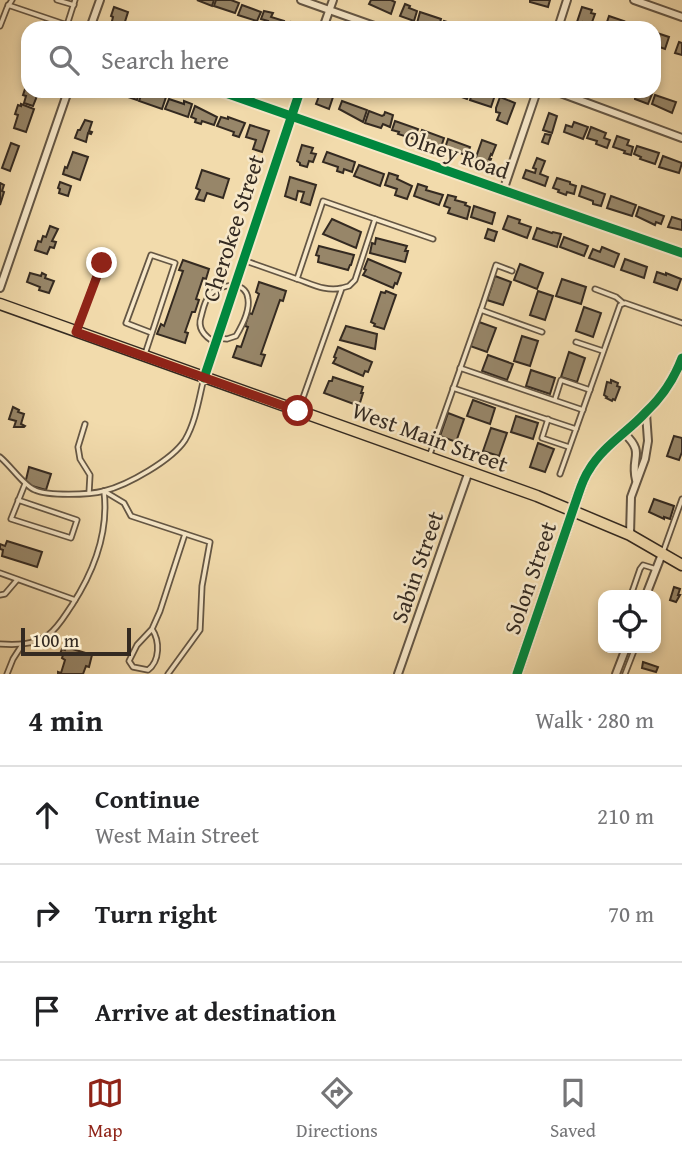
<!DOCTYPE html>
<meta charset="utf-8">
<style>
body{margin:0;font-family:"Gentium Book Plus",serif;background:#f6f6f6;color:#202124}
.controls{position:absolute;right:21px;bottom:21px;display:grid;overflow:hidden;border-radius:14px;box-shadow:0 4px 10px #0003}
.controls button{width:63px;height:63px;display:grid;place-items:center;padding:0;border:0;border-bottom:2px solid #e0e0e0;background:#fff;color:#202124;font:35px sans-serif}
.scale{position:absolute;left:21px;bottom:18px;width:110px;box-sizing:border-box;padding-left:7px;border:4px solid #342a21;border-top:0;font-size:19px;line-height:24px;white-space:nowrap;color:#342a21;-webkit-text-stroke:5px #f7e8c9;paint-order:stroke}
.stop{position:absolute;width:21px;height:21px;margin:-16px;border:5px solid #8f2418;border-radius:50%;background:#fff}
.stop.end{background:#8f2418;border-color:#fff;box-shadow:0 2px 7px #0008}
.list{margin:0;padding:0;list-style:none}
h2{display:flex;justify-content:space-between;align-items:center;height:91px;margin:0;padding:0 28px;font-size:30px}
h2 small{font-size:23px;font-weight:400;color:#757577}
.list li{display:grid;grid-template-columns:46px 1fr auto;gap:21px;align-items:center;box-sizing:border-box;height:98px;padding:0 28px;border-top:2px solid #e0e0e0}
.list b{display:block;font-size:26px;white-space:nowrap}
.list p{margin:0;font-size:23px;white-space:nowrap;color:#757577}
.list em{font-size:23px;font-style:normal;color:#757577}
.icon{flex:none;width:38px;height:38px;fill:none;stroke:currentColor;stroke-width:2;stroke-linecap:round;stroke-linejoin:round}
.map{position:relative;flex:none;width:682px;height:674px;overflow:hidden}
.search{position:absolute;background:#fff;box-shadow:0 4px 10px #0003;left:21px;right:21px;top:21px;height:77px;display:flex;align-items:center;gap:18px;box-sizing:border-box;padding:0 24px;border-radius:21px;color:#757577;font-size:26px}
.sheet{height:385px;background:#fff}
nav{display:flex;justify-content:space-around;align-items:center;box-sizing:border-box;height:98px;border-top:2px solid #e0e0e0;background:#fff;font-size:19px;color:#757577}
nav a{display:grid;justify-items:center;gap:4px}
nav .on{color:#8f2418}
.map>svg:first-child{display:block}
.building{fill:#978669;stroke:#342a21;stroke-width:2}
.lines{fill:none;stroke-linecap:round;stroke-linejoin:round}
.lane-casing{stroke:#645644;stroke-width:7}
.street-casing{stroke:#645644;stroke-width:10}
.secondary-casing{stroke:#342a21;stroke-width:12}
.primary-casing{stroke:#342a21;stroke-width:13}
.lane{stroke:#f7e8c9;stroke-width:3.5}
.street{stroke:#f7e8c9;stroke-width:6}
.secondary{stroke:#f7e8c9;stroke-width:9}
.primary{stroke:#f2dbac;stroke-width:10}
.cycleway-casing{stroke:#f7e8c9;stroke-width:13}
.cycleway{stroke:#00873e;stroke-width:9}
.route{stroke:#8f2418;stroke-width:9}
.labels{text-anchor:middle;stroke-width:5;stroke-linejoin:round;paint-order:stroke}
.street-label{font-size:23px;fill:#342a21;stroke:#f7e8c9}
</style>
<div class="map">
<svg width="682" height="674" viewBox="0 0 682 674">
<rect width="100%" height="100%" fill="#f2dbac"/>
<filter id="stains"><feTurbulence type="fractalNoise" baseFrequency=".00286" numOctaves="4"/><feColorMatrix values="0 0 0 0 .2 0 0 0 0 .09 0 0 0 0 .02 0 0 0 .5 -.17"/></filter>
<radialGradient id="worn" r=".72"><stop offset=".6" stop-color="#630" stop-opacity="0"/><stop offset="1" stop-color="#630" stop-opacity=".3"/></radialGradient>
<g class="building">
<path d="M197 0H214L212 6Z"/>
<path d="M216 0H231L239 3 235 13 214 6Z"/>
<path d="M371 0H391L395 2 391 14 369 4Z"/>
<path d="M530 0H550L548 7 530 2Z"/>
<path d="M405 4 410 6 409 8 417 11 414 21 400 16Z"/>
<path d="M242 5 261 12 257 21 238 15Z"/>
<path d="M114 7 128 12 123 28H112L113 25H111L113 17 111 16Z"/>
<path d="M582 7 592 10 591 13 595 14 591 25 583 22 582 25 584 26 583 28H575Z"/>
<path d="M264 11 273 13 271 17 284 21 282 28 266 27 268 21 261 19Z"/>
<path d="M420 12 441 19 439 26 433 24 432 28 417 23Z"/>
<path d="M609 16 624 21 621 28H605Z"/>
<path d="M444 21 457 25 456 27 458 28H442Z"/>
<path d="M291 22 303 26 302 28H289Z"/>
<path d="M626 22 642 28H624Z"/>
<path d="M654 32 669 37 665 49 654 45Z"/>
<path d="M679 42 682 43V55L675 53Z"/>
<path d="M26 86H28V91H39L33 106 24 103 26 96 23 95Z"/>
<path d="M113 91H140L137 100 113 92Z"/>
<path d="M143 91H150L166 97 162 109 139 101Z"/>
<path d="M321 91H335L329 109 316 104Z"/>
<path d="M445 91H470L467 99Z"/>
<path d="M473 91H480L488 95 489 93 495 95 491 107 470 100Z"/>
<path d="M631 91H644L652 94 648 104 635 99V97L629 95Z"/>
<path d="M655 95 676 102 672 113 652 104Z"/>
<path d="M500 97 515 103 507 124 497 120 500 113 496 112V108Z"/>
<path d="M169 99 184 104V101L192 104 188 117 165 109Z"/>
<path d="M342 101 367 110 363 122 339 109Z"/>
<path d="M21 104 34 109 26 132 14 128 18 115 15 114 18 105 21 106Z"/>
<path d="M195 106 217 117 214 125 202 121 201 124 195 122 196 119 191 117Z"/>
<path d="M369 111 382 116 384 115 385 112 393 115 390 127 383 124 381 128 365 123Z"/>
<path d="M549 113 557 116 552 133 543 130Z"/>
<path d="M221 117 228 119V117L245 123 239 137 233 135 234 132 217 126Z"/>
<path d="M85 120 92 122 89 131 92 132 91 134 88 133 86 142 75 138 78 130H80Z"/>
<path d="M395 121 418 129 414 139 398 134 399 132 392 130Z"/>
<path d="M574 122 588 127 583 139 564 132 566 125 572 127Z"/>
<path d="M250 125 269 131 262 152 253 149 256 140 246 137Z"/>
<path d="M591 127 606 133 604 138 610 140 607 148 596 144 597 141 587 138Z"/>
<path d="M422 130 444 138 441 147 418 141Z"/>
<path d="M545 134 551 135 548 144 542 142Z"/>
<path d="M617 136 629 140 627 145 633 147 631 155 624 153 625 151 613 147Z"/>
<path d="M448 139 470 147 467 155 452 151 451 154 444 151Z"/>
<path d="M482 140 496 145 492 155 491 154 489 159H491L488 168 474 163Z"/>
<path d="M11 143 19 146 10 171 2 168Z"/>
<path d="M302 145 313 148 311 153 316 154 313 162 309 161 307 167 300 165V163L297 161Z"/>
<path d="M637 146 659 153 655 164 640 159 641 157 634 154Z"/>
<path d="M73 152 88 157 80 180 63 174 65 167 67 168Z"/>
<path d="M327 152 355 162 352 172 344 169 343 173 337 171 338 167 323 162Z"/>
<path d="M663 156 682 163 679 173 659 167Z"/>
<path d="M537 158 545 161 540 174 548 177 545 186 523 178 526 170 535 173 536 169 533 168Z"/>
<path d="M359 165 384 174 380 186 354 176Z"/>
<path d="M202 170 229 179 223 198 207 193 204 201 196 199 200 190 196 188Z"/>
<path d="M389 173 398 176 397 179 412 186 407 199 395 195 397 189 385 185Z"/>
<path d="M290 177 316 185 310 205 301 202 304 192 298 191 296 200 285 196Z"/>
<path d="M557 178 570 182V184L576 186 574 194 567 192 566 195 558 192 559 190 553 188Z"/>
<path d="M60 182 71 186 68 196 59 193 60 189 58 188Z"/>
<path d="M0 183 4 185 2 191 4 192 0 205Z"/>
<path d="M418 184 427 187 426 190 443 195 439 205 414 196Z"/>
<path d="M582 186 605 194 601 206 593 204V201L579 196Z"/>
<path d="M448 195 456 197 455 200 466 203 465 205 470 207 467 219 448 213 450 208 444 206Z"/>
<path d="M611 196 636 205 632 216 607 208Z"/>
<path d="M474 206 495 213 492 224 471 217Z"/>
<path d="M639 207 664 216 661 224 656 222 655 225 636 216Z"/>
<path d="M508 216 520 220 519 223 531 227 527 238 503 229Z"/>
<path d="M672 217 682 220V230L668 227Z"/>
<path d="M332 219 361 232 356 248 323 234Z"/>
<path d="M50 226 58 229 52 241 56 242 54 248 50 247 47 254 35 250 38 241 41 242 43 236 46 237Z"/>
<path d="M537 228 552 233 553 232 561 234 557 247 533 239Z"/>
<path d="M488 229 497 232 494 241 485 238Z"/>
<path d="M564 237 588 246 584 256 560 247Z"/>
<path d="M376 238 407 246 405 251H408L405 262 370 253 372 243 375 244Z"/>
<path d="M319 246 354 255 351 265H350L348 270 318 262 319 256 316 255Z"/>
<path d="M602 247 619 254 614 267 589 258 593 249 600 252Z"/>
<path d="M368 259 401 273 397 284 395 283 393 288 363 275 366 270 364 269Z"/>
<path d="M625 259 647 267 644 278 621 270Z"/>
<path d="M183 260 209 269 206 279 203 278 196 299 199 300 195 312H192L185 332 188 333 185 343 157 334 161 324 164 326 183 271 179 270Z"/>
<path d="M520 264 543 273 537 289 514 280Z"/>
<path d="M657 272 666 275V273L681 279 677 290 654 282Z"/>
<path d="M30 273 41 276 42 273 46 275 45 278 54 281 49 293 39 290 40 287 27 282Z"/>
<path d="M495 276 511 282 503 305 487 300Z"/>
<path d="M562 279 586 287 581 304 556 296Z"/>
<path d="M259 282 286 291 283 301 280 300 261 354 265 355 261 366 233 357 237 346 241 347 248 327 245 326 249 313 252 314 259 294 256 292Z"/>
<path d="M386 291 396 295 384 329 374 326 375 324 371 322 381 292 385 293Z"/>
<path d="M538 291 553 296 545 320 530 315Z"/>
<path d="M584 307 601 313 593 337 576 331Z"/>
<path d="M479 322 496 328 487 352 470 346Z"/>
<path d="M346 326 377 334 375 349 340 340Z"/>
<path d="M522 336 538 341 530 366 514 361Z"/>
<path d="M338 347 372 362 368 372 365 371 363 376 333 363 336 358 334 357Z"/>
<path d="M569 352 585 358 577 382 561 377Z"/>
<path d="M488 355 513 364 507 380 482 371Z"/>
<path d="M531 370 555 378 550 394 526 386Z"/>
<path d="M333 377 363 387 361 393H363L359 406 324 393 329 381H332Z"/>
<path d="M611 380 618 383 617 386 620 387 615 400 613 399 612 401 606 398 607 397 604 395 607 382 611 383Z"/>
<path d="M473 400 495 408 490 424 467 416Z"/>
<path d="M13 407 19 410 18 412 24 414 21 424 25 426 24 427H14L16 421 9 419Z"/>
<path d="M448 413 464 419 456 442 440 436Z"/>
<path d="M516 416 538 423 533 439 511 432Z"/>
<path d="M491 428 507 433 499 456 483 451Z"/>
<path d="M674 436 682 438V452L679 460 667 456Z"/>
<path d="M538 443 554 449 545 472 530 467Z"/>
<path d="M29 467 51 474 46 490 25 484Z"/>
<path d="M654 499 674 506 670 519 664 517V519L649 512Z"/>
<path d="M7 541 42 552 37 567 2 556 3 550 0 549V544L5 546Z"/>
<path d="M674 587 680 589 678 595H680L676 602 670 600Z"/>
<path d="M66 647 92 655 89 667 86 666 83 674H58V672L61 673 65 660 62 658 63 655 60 654 62 649 65 650Z"/>
<path d="M643 662 658 667 656 672 642 668Z"/>
</g>
<g class="lines">
<g class="lane-casing">
<g id="lane">
<path d="M57 0 74 5"/>
<path d="M8 5 67 25 75 0"/>
<path d="M0 26 7 8 12 0"/>
<path d="M375 219 433 239"/>
<path d="M243 260 297 279"/>
<path d="M595 289 616 297 623 303"/>
<path d="M481 310 496 265 512 271"/>
<path d="M77 330 101 263"/>
<path d="M576 342 603 351"/>
<path d="M216 343C205 337 197 329 201 317 203 310 204 302 209 296 218 284 246 279 248 299 250 311 242 326 236 336L227 339 217 338"/>
<path d="M145 354 175 263 151 255 126 323 152 333"/>
<path d="M460 368 583 410"/>
<path d="M453 388 576 429"/>
<path d="M555 399 561 380 590 390"/>
<path d="M299 409 342 288 349 286 355 280 375 219 323 201 297 279C312 284 326 292 342 288"/>
<path d="M548 419 542 438 569 447"/>
<path d="M85 424 78 447 80 459 90 475 89 493"/>
<path d="M0 457C11 466 24 486 35 490 48 496 89 495 104 491 128 485 172 460 185 440 196 421 199 398 204 378"/>
<path d="M429 457 481 310 542 332"/>
<path d="M560 474 620 305 625 303 682 323"/>
<path d="M104 491 124 503 131 516 210 542 202 586 200 630 168 674"/>
<path d="M18 500 77 520 71 538 11 519 25 484"/>
<path d="M663 552 682 499"/>
<path d="M0 573 75 600"/>
<path d="M0 595 5 594 17 580"/>
<path d="M631 595 640 569 643 565 656 569"/>
<path d="M152 629C160 641 160 661 148 670L133 667 129 661 137 645 152 629 160 611 185 534"/>
<path d="M0 644C17 645 33 645 48 635 58 628 65 615 72 605 94 571 109 533 104 491"/>
<path d="M7 674 13 659 22 645"/>
<path d="M625 674 635 648"/>
</g>
</g>
<g class="street-casing">
<g id="street">
<path d="M301 0 380 28"/>
<path d="M634 0 682 17"/>
<path d="M90 28 100 0"/>
<path d="M323 28 333 0"/>
<path d="M558 28 567 0"/>
<path d="M220 91 682 253"/>
<path d="M555 91 682 138"/>
<path d="M503 191 537 91"/>
<path d="M0 288 68 91"/>
<path d="M204 378 300 91"/>
<path d="M624 433C646 454 630 456 636 480"/>
<path d="M630 535 631 497 645 459 648 441 646 413"/>
<path d="M646 595 662 554"/>
<path d="M398 674 469 471"/>
<path d="M616 674 626 648"/>
</g>
</g>
<g class="secondary-casing">
<path id="secondary" d="M517 674 578 495C581 486 584 477 589 470 603 446 628 432 646 412 662 397 674 379 682 358"/>
</g>
<g class="primary-casing">
<path id="primary" d="M0 304 537 496 630 535 682 565"/>
</g>
<use href="#lane" class="lane"/>
<use href="#street" class="street"/>
<use href="#secondary" class="secondary"/>
<use href="#primary" class="primary"/>
<g class="cycleway-casing">
<g id="cycleway">
<path d="M220 91 682 253"/>
<path d="M204 378 300 91"/>
<path d="M517 674 578 495C581 486 584 477 589 470 603 446 628 432 646 412 662 397 674 379 682 358"/>
</g>
</g>
<use href="#cycleway" class="cycleway"/>
</g>
<g class="lines">
<path class="route" d="M102 263 76 332 298 411"/>
</g>
<g class="labels">
<g class="street-label">
<text transform="translate(457 154) rotate(19)" y="8">Olney Road</text>
<text transform="translate(233 228) rotate(-72)" y="8">Cherokee Street</text>
<text transform="translate(430 437) rotate(20)" y="8">West Main Street</text>
<text transform="translate(417 567) rotate(-71)" y="8">Sabin Street</text>
<text transform="translate(530 578) rotate(-71)" y="8">Solon Street</text>
</g>
</g>
<rect width="100%" height="100%" filter="url(#stains)"/>
<rect width="100%" height="100%" fill="url(#worn)"/>
</svg>
<div class="controls">
<button><svg class="icon" aria-label="locate" viewBox="0 0 24 24"><circle cx="12" cy="12" r="6"/><path d="M12 2v4M12 18v4M2 12h4M18 12h4"/></svg></button>
</div>
<div class="scale">100 m</div>
<div class="stop" style="left:298px;top:411px"></div>
<div class="stop end" style="left:102px;top:263px"></div>
<div class="search"><svg class="icon" aria-label="search" viewBox="0 0 24 24"><circle cx="10" cy="10" r="6"/><path d="M15 15l6 6"/></svg>Search here</div>
</div>
<section class="sheet">
<h2>4 min<small>Walk · 280 m</small></h2>
<ul class="list">
<li><svg class="icon" aria-label="ahead" viewBox="0 0 24 24"><path d="M12 20V5M6 11l6-6 6 6"/></svg><div><b>Continue</b><p>West Main Street</p></div><em>210 m</em></li>
<li><svg class="icon" aria-label="right" viewBox="0 0 24 24"><path d="M7 20v-9h11M14 6l5 5-5 5"/></svg><div><b>Turn right</b></div><em>70 m</em></li>
<li><svg class="icon" aria-label="arrive" viewBox="0 0 24 24"><path d="M6 21V4h12l-3 4 3 4H6"/></svg><div><b>Arrive at destination</b></div></li>
</ul>
</section>
<nav>
<a class="on"><svg class="icon" aria-label="map" viewBox="0 0 24 24"><path d="M3 6l6-2 6 2 6-2v14l-6 2-6-2-6 2zM9 4v14M15 6v14"/></svg>Map</a>
<a><svg class="icon" aria-label="directions" viewBox="0 0 24 24"><path d="M12 3l9 9-9 9-9-9zM9 14v-3h6M13 9l2 2-2 2"/></svg>Directions</a>
<a><svg class="icon" aria-label="saved" viewBox="0 0 24 24"><path d="M7 4h10v16l-5-4-5 4z"/></svg>Saved</a>
</nav>
